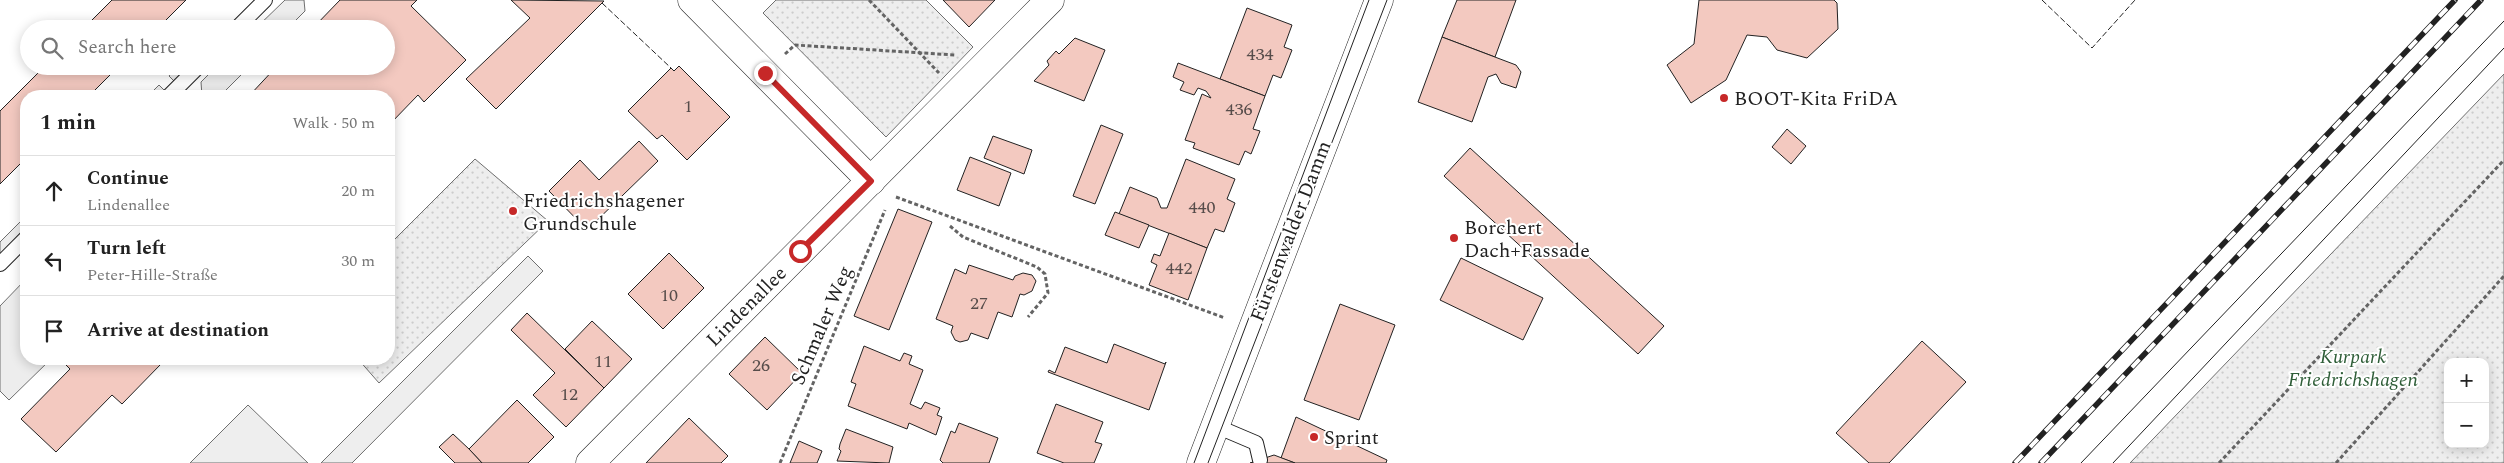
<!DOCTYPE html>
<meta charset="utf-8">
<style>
body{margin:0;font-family:Spectral,serif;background:#f6f6f6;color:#222}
.controls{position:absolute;right:15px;bottom:15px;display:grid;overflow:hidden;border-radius:10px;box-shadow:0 2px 12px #0003}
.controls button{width:45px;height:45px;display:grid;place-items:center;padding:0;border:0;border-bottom:1px solid #e0e0e0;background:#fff;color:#222;font:25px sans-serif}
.stop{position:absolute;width:15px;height:15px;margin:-11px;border:4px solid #c62828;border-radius:50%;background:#fff}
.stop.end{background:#c62828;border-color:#fff;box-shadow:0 1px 5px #0008}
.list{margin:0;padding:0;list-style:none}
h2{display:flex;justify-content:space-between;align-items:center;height:65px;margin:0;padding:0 20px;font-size:21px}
h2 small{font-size:16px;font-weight:400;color:#767676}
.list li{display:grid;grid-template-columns:32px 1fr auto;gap:15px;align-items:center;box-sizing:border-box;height:70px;padding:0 20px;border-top:1px solid #e0e0e0}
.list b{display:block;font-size:19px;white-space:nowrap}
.list p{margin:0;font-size:16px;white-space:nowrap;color:#767676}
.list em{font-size:16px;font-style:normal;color:#767676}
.icon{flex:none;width:28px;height:28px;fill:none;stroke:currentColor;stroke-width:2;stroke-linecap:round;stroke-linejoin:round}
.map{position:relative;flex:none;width:2504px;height:463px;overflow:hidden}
.search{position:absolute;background:#fff;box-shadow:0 2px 12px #0003;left:20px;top:20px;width:375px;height:55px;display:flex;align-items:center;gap:12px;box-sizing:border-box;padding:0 18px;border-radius:28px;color:#767676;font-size:19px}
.panel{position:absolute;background:#fff;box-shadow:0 2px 12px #0003;left:20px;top:90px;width:375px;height:275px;border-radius:20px}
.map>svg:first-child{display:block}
.park{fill:url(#park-dots);stroke:#6f6f6f;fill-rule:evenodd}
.pitch{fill:#eee;stroke:#6f6f6f}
.parking{fill:#ededed;stroke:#6f6f6f}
.building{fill:#f3c9c0;stroke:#222}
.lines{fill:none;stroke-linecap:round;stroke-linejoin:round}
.lane-casing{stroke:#222;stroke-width:16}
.street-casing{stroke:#222;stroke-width:29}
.secondary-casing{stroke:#222;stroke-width:29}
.path{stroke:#646464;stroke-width:3;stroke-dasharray:4 2.5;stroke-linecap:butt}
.lane{stroke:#fff;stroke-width:14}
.street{stroke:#fff;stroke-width:28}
.secondary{stroke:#fff;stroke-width:28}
.tram{stroke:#222;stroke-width:1}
.rail-casing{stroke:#222;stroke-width:5.5}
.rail{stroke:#fff;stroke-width:4;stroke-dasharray:11;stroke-linecap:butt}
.fence{stroke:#222;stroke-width:1;stroke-dasharray:6 2.5;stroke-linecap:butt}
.route{stroke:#c62828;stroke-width:6}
.poi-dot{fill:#c62828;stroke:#fff;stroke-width:2}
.labels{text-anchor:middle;stroke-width:4;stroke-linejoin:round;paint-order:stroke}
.number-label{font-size:18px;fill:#564c4a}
.poi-label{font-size:20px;fill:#222;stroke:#fff;text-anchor:start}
.street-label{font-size:20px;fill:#222;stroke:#fff}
.park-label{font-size:20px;font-style:italic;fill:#2f5e38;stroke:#fff}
</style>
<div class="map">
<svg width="2504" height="463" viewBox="0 0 2504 463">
<defs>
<pattern id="park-dots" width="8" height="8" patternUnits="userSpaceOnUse" patternTransform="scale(1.25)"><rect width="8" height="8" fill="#eee"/><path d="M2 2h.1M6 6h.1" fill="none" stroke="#ccc" stroke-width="1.8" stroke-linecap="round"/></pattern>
</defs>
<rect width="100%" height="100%" fill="#fff"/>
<g class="park">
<path d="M776 0H926L973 47 886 137 763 13Z"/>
<path d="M2504 74V463H2130ZM2448 362H2485V444H2448Z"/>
<path d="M475 159 548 221 379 383 358 359H389V245Z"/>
</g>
<g class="pitch">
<path d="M528 256 543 271 352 463H321Z"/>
<path d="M248 405 308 463H190Z"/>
</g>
<g class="parking">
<path d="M285 0H304L305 11 287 29H255Z"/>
<path d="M178 66H191L175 82 169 76Z"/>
<path d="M217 66H250L220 96H202L201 82Z"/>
<path d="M159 85 166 92 161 96H148Z"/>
<path d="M24 218 26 220V229L0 255V242Z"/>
<path d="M26 279V359H51L9 400 0 391V306Z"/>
</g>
<g class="building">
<path d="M112 0H186L157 29H83Z"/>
<path d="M340 0H417L411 6 466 60 424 102 418 95 389 125V96H249L277 66H386V29H312Z"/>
<path d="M511 0 604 1 496 109 466 79 530 18Z"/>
<path d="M943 0H995L969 27Z"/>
<path d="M1457 0H1516L1495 57 1442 37Z"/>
<path d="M1699 0H1834L1837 3 1838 29 1807 58 1777 50 1767 37 1747 35 1726 80 1691 103 1667 65 1694 44Z"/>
<path d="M1247 8 1292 25 1284 47 1292 50 1281 78 1273 75 1265 96 1220 79Z"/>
<path d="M1442 37 1516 65 1521 72 1516 88 1501 83 1496 74 1488 77 1472 122 1418 102Z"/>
<path d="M1075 38 1105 50 1084 101 1034 81 1049 65 1047 61 1056 51 1059 54Z"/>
<path d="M1178 63 1265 96 1253 129 1260 131 1251 154 1245 151 1239 165 1193 148 1195 143 1185 140 1202 94 1211 98 1206 91 1198 88 1194 95 1180 90 1184 82 1173 77Z"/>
<path d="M45 66H119L89 96H26V158L0 184V111Z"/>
<path d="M679 66 730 117 687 160 662 135 657 139 628 111 671 68 674 71Z"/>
<path d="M1101 125 1123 134 1095 204 1073 196Z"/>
<path d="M1787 129 1806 146 1791 164 1772 147Z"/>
<path d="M993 136 1032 150 1024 174 984 158Z"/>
<path d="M639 141 658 161 587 230 549 191 580 160 599 180Z"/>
<path d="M1470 148 1664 326 1638 354 1444 176Z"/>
<path d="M970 157 1011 173 999 206 957 190Z"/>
<path d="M1186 159 1235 179 1227 199 1235 203 1224 232 1215 229 1207 248 1119 214 1130 187 1157 198 1161 208H1167Z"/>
<path d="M898 209 932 222 889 330 854 316Z"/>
<path d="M1115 212 1149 225 1139 248 1105 235Z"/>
<path d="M1169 233 1207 248 1188 300 1149 285 1157 265 1151 262 1154 254 1160 256Z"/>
<path d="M669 253 704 288 663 329 628 294Z"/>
<path d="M1461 258 1543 298 1523 340 1440 300Z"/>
<path d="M969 265 1013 280 1015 276 1023 273 1032 275 1036 281 1032 291 1024 295 1020 294 1012 317 998 312 988 339 971 333 968 340 960 342 955 340 951 332 953 326 936 319 955 269 966 274Z"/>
<path d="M1340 304 1395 325 1359 420 1304 400Z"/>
<path d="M527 313 604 388 566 427 533 395 555 373 511 330Z"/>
<path d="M592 321 632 359 604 388 565 349Z"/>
<path d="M765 337 802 373 767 410 729 374Z"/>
<path d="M1922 341 1966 382 1889 463H1869L1836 433Z"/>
<path d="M1114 344 1165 364 1166 362 1149 410 1048 372 1049 370 1055 373 1065 347 1107 363Z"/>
<path d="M864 346 900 361 904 353 912 356 909 364 923 370 910 404 921 409 925 402 940 408 937 415 942 417 936 435 909 423 907 429 848 406 856 384 851 382Z"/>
<path d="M70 359H156L161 364 122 404 112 395 56 452 21 419 70 369 65 364Z"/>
<path d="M517 400 554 437 528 463H482L469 449Z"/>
<path d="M1056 404 1103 422 1095 442 1102 444 1094 463H1064L1037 453Z"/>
<path d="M1296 417 1387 460 1386 463H1295L1281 458Z"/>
<path d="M689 418 728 456 721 463H646Z"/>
<path d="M959 423 998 438 989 463H943L940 460 951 431 955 433Z"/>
<path d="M846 429 893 447 889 463 837 461 841 451 839 449 840 444Z"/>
<path d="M453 434 469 449 482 463H455L439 447Z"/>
<path d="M799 441 822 451 817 463H790Z"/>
<path d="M1274 455 1295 463H1250Z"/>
</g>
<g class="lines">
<g class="lane-casing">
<g id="lane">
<path d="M236 29 265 0"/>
<path d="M169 96 199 66"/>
<path d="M0 264 26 238"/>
<path d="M1216 426 1256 443 1260 460"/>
</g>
</g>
<g class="street-casing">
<g id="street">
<path d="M692 0 871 181"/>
<path d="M590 463 1050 0"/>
</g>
</g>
<g class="secondary-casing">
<path id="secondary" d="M1201 463 1379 0"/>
</g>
<g class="path">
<path d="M869 0 939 73"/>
<path d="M785 54 795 45 955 55"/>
<path d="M896 197 1225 318"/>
<path d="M950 226 963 237 1037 267 1045 274 1048 293 1028 317"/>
<path d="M780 463 885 210"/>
<path d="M2219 463 2504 160"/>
<path d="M2336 463 2504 276"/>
</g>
<use href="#lane" class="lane"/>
<use href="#street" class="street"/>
<use href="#secondary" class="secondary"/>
<g class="tram">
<path d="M1194 463 1369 0"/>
<path d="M1208 463 1387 0"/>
<path d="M2081 463 2504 21"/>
<path d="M2113 463 2504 48"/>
</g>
<g class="rail-casing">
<g id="rail">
<path d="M2015 463 2455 0"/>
<path d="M2041 463 2481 0"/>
</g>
</g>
<use href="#rail" class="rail"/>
<g class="fence">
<path d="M2042 0 2092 48 2135 0"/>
<path d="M602 3 671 68"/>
</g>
</g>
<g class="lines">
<path class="route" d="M765 73 871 181 800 251"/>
</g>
<g class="poi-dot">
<circle cx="1724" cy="98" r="5"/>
<circle cx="513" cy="211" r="5"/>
<circle cx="1454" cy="238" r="5"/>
<circle cx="1314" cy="437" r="5"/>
</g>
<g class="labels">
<g class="number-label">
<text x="1260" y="60">434</text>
<text x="688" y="112">1</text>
<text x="1239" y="115">436</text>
<text x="1202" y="213">440</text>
<text x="1179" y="274">442</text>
<text x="669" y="301">10</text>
<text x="979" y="309">27</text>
<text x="603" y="367">11</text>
<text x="761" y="371">26</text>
<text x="569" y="400">12</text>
</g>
<g class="poi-label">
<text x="1734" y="105">BOOT-Kita FriDA</text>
<text x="523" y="207">Friedrichshagener<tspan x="523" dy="23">Grundschule</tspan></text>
<text x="1464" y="234">Borchert<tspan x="1464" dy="23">Dach+Fassade</tspan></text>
<text x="1324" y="444">Sprint</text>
</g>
<g class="street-label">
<text transform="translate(1290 231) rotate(-69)" y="7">Fürstenwalder Damm</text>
<text transform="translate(746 306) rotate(-45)" y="7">Lindenallee</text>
<text transform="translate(821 325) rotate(-67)" y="7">Schmaler Weg</text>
</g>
<g class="park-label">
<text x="2353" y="363">Kurpark<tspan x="2353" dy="23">Friedrichshagen</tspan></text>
</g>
</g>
</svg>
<div class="controls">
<button>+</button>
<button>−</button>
</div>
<div class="stop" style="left:800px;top:251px"></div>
<div class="stop end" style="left:765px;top:73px"></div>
<div class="search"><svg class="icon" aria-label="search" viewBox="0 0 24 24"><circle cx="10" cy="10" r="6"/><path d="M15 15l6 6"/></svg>Search here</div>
<section class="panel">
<h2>1 min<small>Walk · 50 m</small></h2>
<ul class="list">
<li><svg class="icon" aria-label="ahead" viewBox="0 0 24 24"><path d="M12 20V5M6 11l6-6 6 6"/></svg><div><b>Continue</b><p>Lindenallee</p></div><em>20 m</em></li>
<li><svg class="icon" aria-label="left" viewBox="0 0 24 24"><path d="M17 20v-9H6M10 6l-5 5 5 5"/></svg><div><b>Turn left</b><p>Peter-Hille-Straße</p></div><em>30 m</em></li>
<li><svg class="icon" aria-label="arrive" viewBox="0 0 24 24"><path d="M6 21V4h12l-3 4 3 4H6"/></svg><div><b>Arrive at destination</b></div></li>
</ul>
</section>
</div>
